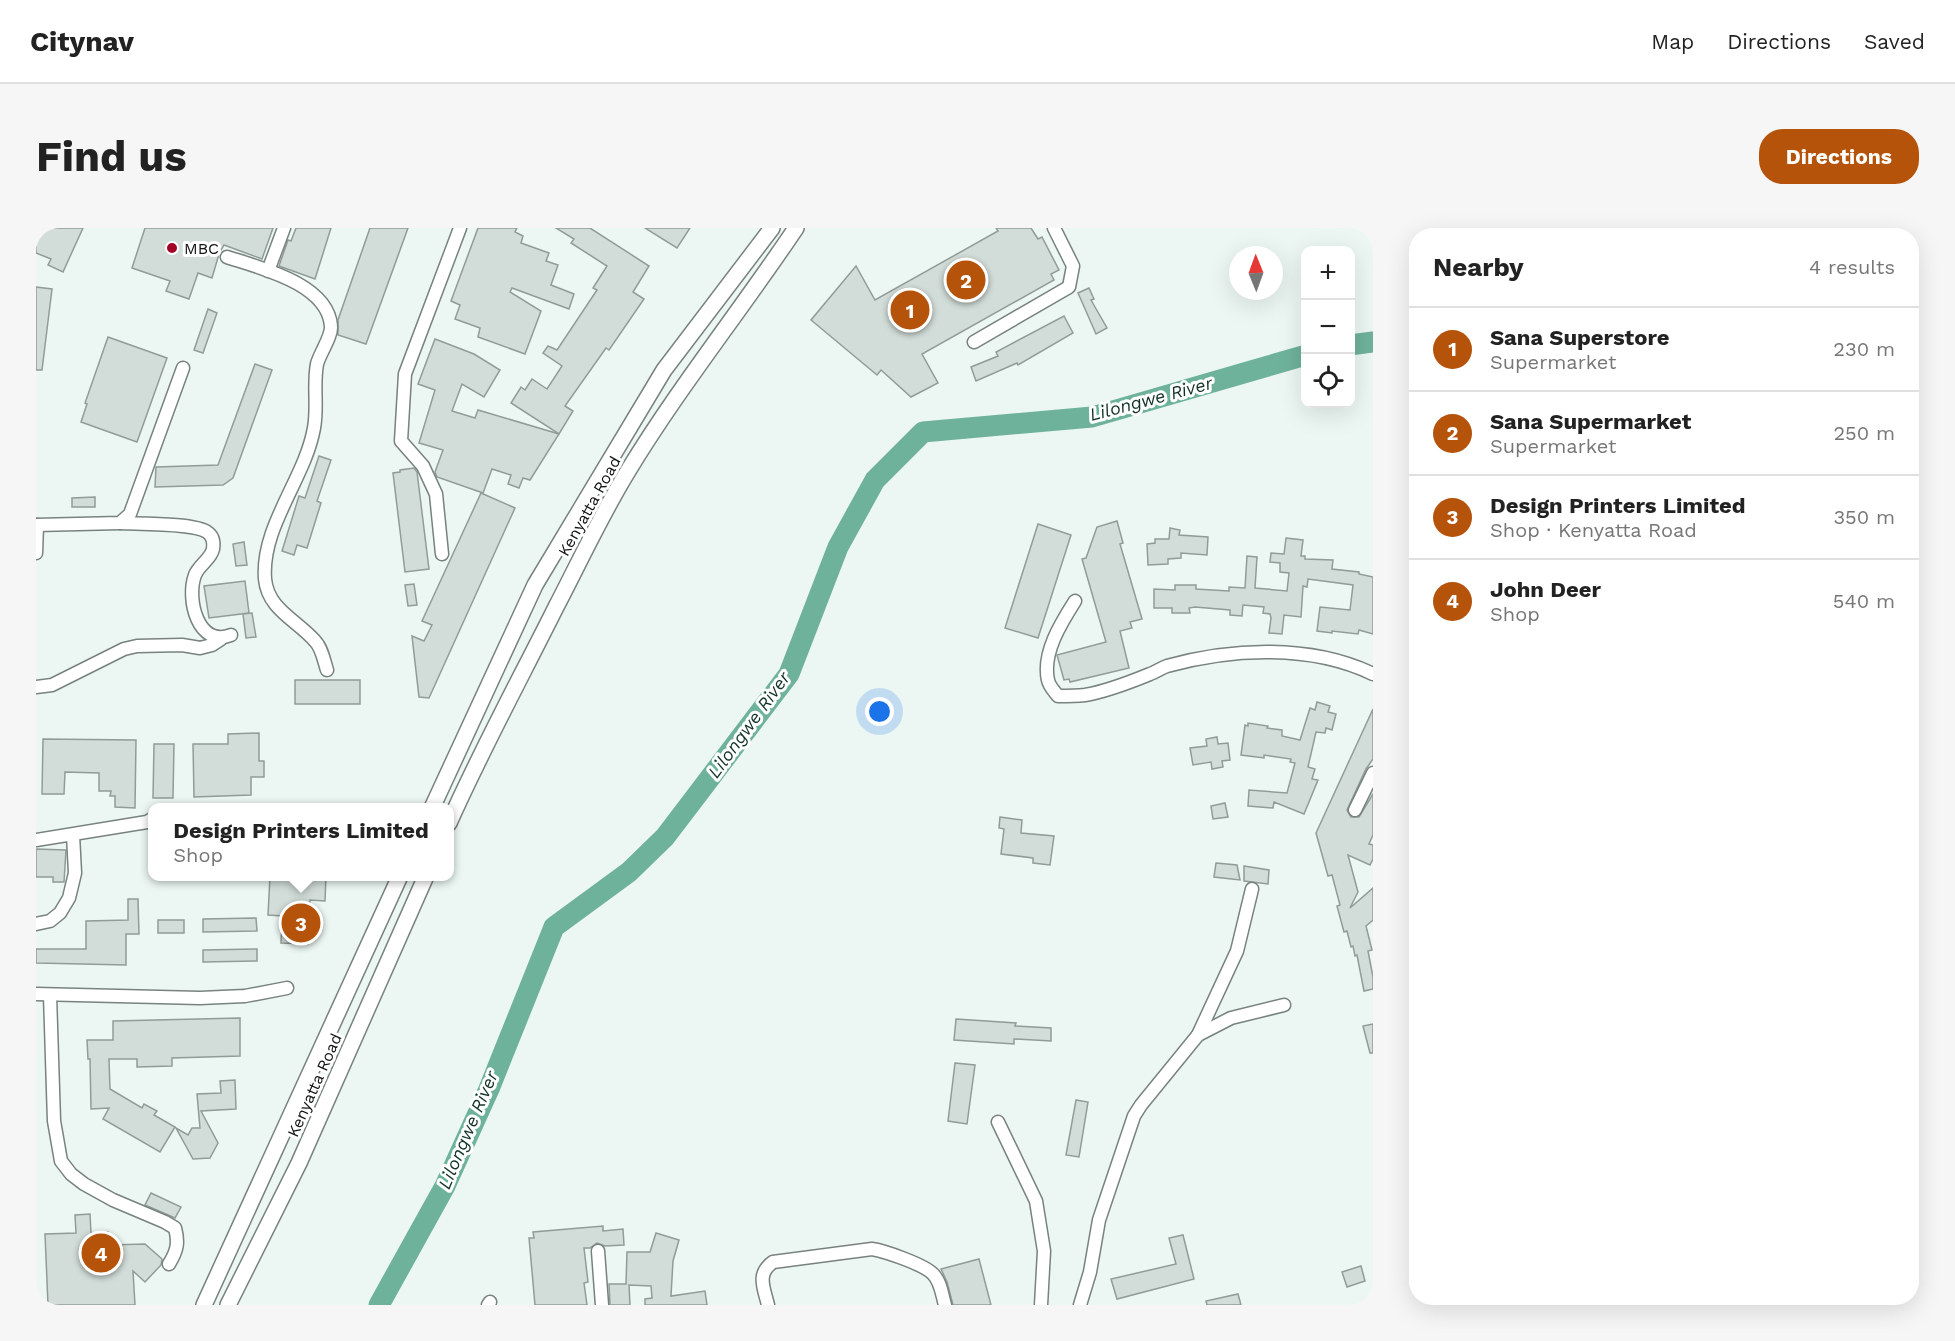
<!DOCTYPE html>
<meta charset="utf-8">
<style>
body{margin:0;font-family:"Work Sans",sans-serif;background:#f6f6f6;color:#222}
.controls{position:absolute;right:18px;top:18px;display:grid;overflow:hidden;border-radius:12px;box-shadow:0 6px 24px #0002}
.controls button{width:54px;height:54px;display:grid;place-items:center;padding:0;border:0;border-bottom:2px solid #e0e0e0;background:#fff;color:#222;font:30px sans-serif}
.compass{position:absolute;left:1193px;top:18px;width:54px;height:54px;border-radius:50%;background:#fff;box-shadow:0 6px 24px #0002;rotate:359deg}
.you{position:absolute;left:844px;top:484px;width:21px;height:21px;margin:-15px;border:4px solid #fff;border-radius:50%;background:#1a73e8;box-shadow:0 0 0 9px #1a73e833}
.badge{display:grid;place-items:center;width:39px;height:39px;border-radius:50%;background:#b45309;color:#fff;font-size:20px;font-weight:700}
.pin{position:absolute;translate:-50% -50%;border:3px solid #fff;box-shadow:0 2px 6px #0006}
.popup{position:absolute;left:112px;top:575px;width:306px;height:78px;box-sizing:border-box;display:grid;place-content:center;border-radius:12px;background:#fff;filter:drop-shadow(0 2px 4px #0005);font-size:20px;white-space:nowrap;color:#767676}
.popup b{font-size:22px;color:#222}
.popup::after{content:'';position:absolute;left:50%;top:100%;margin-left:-12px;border:12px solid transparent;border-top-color:#fff}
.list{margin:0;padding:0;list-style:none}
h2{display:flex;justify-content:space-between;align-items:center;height:78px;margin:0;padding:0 24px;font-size:26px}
h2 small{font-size:20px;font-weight:400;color:#767676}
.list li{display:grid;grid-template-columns:39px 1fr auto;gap:18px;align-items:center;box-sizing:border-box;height:84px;padding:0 24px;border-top:2px solid #e0e0e0}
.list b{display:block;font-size:22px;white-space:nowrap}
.list p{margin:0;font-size:20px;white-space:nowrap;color:#767676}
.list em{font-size:20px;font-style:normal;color:#767676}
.icon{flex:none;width:33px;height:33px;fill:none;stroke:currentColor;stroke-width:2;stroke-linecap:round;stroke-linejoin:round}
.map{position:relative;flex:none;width:1337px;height:1077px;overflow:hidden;border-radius:24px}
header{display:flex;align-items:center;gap:36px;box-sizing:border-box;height:84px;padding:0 30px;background:#fff;border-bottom:2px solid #e0e0e0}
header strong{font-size:28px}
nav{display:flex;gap:33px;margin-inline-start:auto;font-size:21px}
.intro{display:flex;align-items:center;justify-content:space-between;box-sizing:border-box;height:144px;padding:0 36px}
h1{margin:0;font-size:42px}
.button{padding:15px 27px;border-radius:24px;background:#b45309;color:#fff;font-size:21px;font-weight:700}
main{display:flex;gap:36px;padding:0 36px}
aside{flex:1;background:#fff;border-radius:24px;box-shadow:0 6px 24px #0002}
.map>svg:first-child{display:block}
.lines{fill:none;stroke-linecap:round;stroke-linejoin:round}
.river{stroke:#6fb29b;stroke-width:21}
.building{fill:#d2ddd9;stroke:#919b97;stroke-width:1.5}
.minor-casing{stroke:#78827e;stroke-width:15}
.major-casing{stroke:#78827e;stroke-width:18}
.minor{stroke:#fff;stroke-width:12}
.major{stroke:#fff;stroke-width:15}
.poi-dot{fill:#a20226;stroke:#fff;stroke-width:2}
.labels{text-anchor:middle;stroke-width:6;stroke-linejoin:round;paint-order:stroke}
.poi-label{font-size:16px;fill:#111413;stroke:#fff;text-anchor:start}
.street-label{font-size:16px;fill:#111413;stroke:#fff}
.water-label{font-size:18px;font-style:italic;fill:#123228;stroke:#fff}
</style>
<header>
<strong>Citynav</strong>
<nav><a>Map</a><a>Directions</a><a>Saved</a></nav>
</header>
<div class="intro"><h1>Find us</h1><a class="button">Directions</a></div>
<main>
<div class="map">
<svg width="1337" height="1077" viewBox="0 0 1337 1077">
<rect width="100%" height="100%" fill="#ecf7f3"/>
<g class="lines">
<g class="river">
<path d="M1314 117 1337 114"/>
<path d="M343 1077 409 958 453 861 518 699 593 644 629 609 753 446 802 319 839 252 887 204 1056 189 1270 127"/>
</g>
</g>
<g class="building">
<path d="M0 0H47L27 44 12 37 15 31 0 25Z"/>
<path d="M109 0H237L226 31 188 17 183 26 176 50 162 45 153 71 130 63 134 53 96 40Z"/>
<path d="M260 0H295L279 51 243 38 252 12 255 13Z"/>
<path d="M334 0H372L330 116 302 107V92Z"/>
<path d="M442 0H481L479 4 487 8 485 15 513 25 510 33 522 37 515 57 538 66 533 81 476 60 474 64 505 83 489 126 442 109 444 100 419 91 424 77 415 73Z"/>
<path d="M520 0H554L613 38 597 64 608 71 573 122 570 120 529 178 537 183 523 206 475 175 485 159 489 162 496 151 511 161 526 138 507 125 512 118 521 122 561 62 557 60 571 38 535 15 538 11Z"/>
<path d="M609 0H654L641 20Z"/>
<path d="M960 0H995L1002 11 1006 9 1023 42 1015 46 1018 52 886 126 902 155 875 169 845 142 841 147 775 92 820 38 839 72 962 3Z"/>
<path d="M0 59 16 61 6 142H0Z"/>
<path d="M1053 60 1058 71 1055 72 1071 100 1060 106 1042 65Z"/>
<path d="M172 81 181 85 167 125 158 122Z"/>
<path d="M1028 88 1037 105 982 137 981 135 940 153 935 139 962 128 960 124Z"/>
<path d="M72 109 131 130 101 214 45 194 51 176 49 175Z"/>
<path d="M399 111 438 126 464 142 448 169 426 156 416 183 439 190 442 182 523 206 494 252 487 250 483 260 472 256 475 247 456 241 447 265 401 249 399 244 407 222 383 215 399 162 382 156Z"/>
<path d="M219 136 236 142 197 250 187 257 119 259 120 239 182 237Z"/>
<path d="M283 228 295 232 281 273 285 275 271 320 261 317 258 327 246 323 263 268 269 270Z"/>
<path d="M378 240 381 244 393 341 369 344 357 245 364 244V242Z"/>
<path d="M445 265 479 280 393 470 383 469 376 408 388 413 396 397 386 393Z"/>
<path d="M59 269V279H36V270Z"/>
<path d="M1081 293 1087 315 1084 316 1106 391 1094 394 1096 400 1084 403 1093 440 1034 454 1033 451 1028 452 1021 427 1070 414 1046 331 1050 330 1061 299Z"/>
<path d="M1002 296 1035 307 1002 410 969 400Z"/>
<path d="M1134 300 1144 302 1143 307 1172 309 1171 327 1145 325V330L1132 331V336L1112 337 1111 316 1119 315V311H1133Z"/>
<path d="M1250 310 1267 312 1265 328H1269V331L1297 332 1296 341 1323 344V346L1337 349V406L1323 402 1322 406 1296 403V405L1281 403 1284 379 1314 382 1317 357 1272 351 1271 359 1267 358 1265 389 1248 387 1246 406 1233 405 1235 390 1234 386 1227 385 1228 379 1207 377 1206 388 1194 387V382L1159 379 1153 380 1154 385H1136V380H1118V361L1139 362V357H1160V361L1193 363V359L1209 360 1211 328 1221 329 1219 360 1251 363 1253 345 1244 344V335L1234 334 1235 325 1248 326Z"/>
<path d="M208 314 211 337 200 338 197 316Z"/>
<path d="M209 353 213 385 173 390 168 358Z"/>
<path d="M378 356 381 377 372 378 369 357Z"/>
<path d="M216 385 220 409 210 410 207 386Z"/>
<rect x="259" y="452" width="65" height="24"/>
<path d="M1281 474 1294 478 1292 484 1300 486 1296 502 1290 500 1289 505 1280 504 1272 539 1279 541 1276 551 1282 552 1268 586 1238 574 1237 580 1212 578 1213 562 1251 565 1259 535 1254 534 1255 531 1228 527V530L1205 527 1209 497 1212 498V495L1232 498 1231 500 1246 502V508L1264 512 1274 480 1279 482Z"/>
<path d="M1337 481V531L1330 541 1311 582 1315 589H1323L1337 566V607L1333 616 1337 617V631L1334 637 1312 627 1322 664 1314 680 1337 660V692L1330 698 1336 722 1332 723 1337 749V761L1328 763 1321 727 1319 728 1317 718 1315 719 1311 703 1308 704 1301 678 1304 677 1296 647 1292 648 1280 605Z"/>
<path d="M223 505V533H228V549H215V567L158 569 157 516H192V506Z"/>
<path d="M1181 509 1182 516 1192 515 1194 532 1186 533 1187 539 1176 541 1175 534 1157 537 1154 520 1171 518 1170 511Z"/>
<path d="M7 511 100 512 99 580 79 579V568H74L75 563H63V545L29 544 28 566H6Z"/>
<path d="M118 516H138L137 570H117Z"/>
<path d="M1189 575 1192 589 1177 591 1175 578Z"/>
<path d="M964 589 986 592 985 605 1018 608 1014 637 997 635V630L965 626 968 601 963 600Z"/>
<path d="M0 621 30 622 28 654H17V649H0Z"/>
<path d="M1180 635 1201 637 1204 652 1178 649Z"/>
<path d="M1208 638 1233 642 1232 656 1208 653Z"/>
<path d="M234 648H290L289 673 274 672 272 716 245 715 246 688 232 687Z"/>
<path d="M92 671H102L103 706H90V737L0 735V721H50V693L92 692Z"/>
<path d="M220 690 221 703 167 704V691Z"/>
<rect x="122" y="692" width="26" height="13"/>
<path d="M221 721V733L167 734V722Z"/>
<path d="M204 790V828L136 830V838L101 839V831H73L74 861 106 880 108 876 121 883 118 887 139 899 124 924 67 891 73 880 55 881 54 831H52L51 812H77V793Z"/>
<path d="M920 791 980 795 979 798 1015 800V813L978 811V816L918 812Z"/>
<path d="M1337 796V825H1334L1327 798Z"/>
<path d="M919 835 939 837 931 896 912 893Z"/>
<path d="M199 852 200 881 165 883 182 915 174 930 157 931 140 900 152 907 156 900H164L161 866 185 865 184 853Z"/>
<path d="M1040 872 1052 874 1043 929 1030 927Z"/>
<path d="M115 965 145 979 139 990 109 977Z"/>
<path d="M54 986 55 1005 72 1004 73 1017 109 1016 126 1031 125 1037 109 1054 97 1043 99 1077H12L9 1006 40 1005 39 987Z"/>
<path d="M567 998V1003L587 1001 588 1017 569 1018 561 1015 554 1020H548L552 1054 548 1055 551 1077H499L493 1010H498L497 1004Z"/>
<path d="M620 1005 643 1012 637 1033 635 1068 669 1063 671 1077H609V1071L616 1070 615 1058 593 1057 594 1077H574L573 1056H590L591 1024H614Z"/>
<path d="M1147 1007 1158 1051 1081 1071 1075 1051 1140 1036 1133 1010Z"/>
<path d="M943 1031 955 1077H917L911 1054 905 1041Z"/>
<path d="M1325 1038 1329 1053 1311 1059 1306 1044Z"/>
<path d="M1202 1066 1205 1077H1171L1170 1073Z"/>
</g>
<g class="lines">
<g class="minor-casing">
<g id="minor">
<path d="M191 29C225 40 292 56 295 98 296 108 284 125 281 136 277 157 282 179 278 200 269 251 225 298 229 351 232 382 261 392 279 413 286 420 288 433 291 442"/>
<path d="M232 43 248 0"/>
<path d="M938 114 1033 59 1037 38 1018 0"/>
<path d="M84 295C102 296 159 295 171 304 177 308 178 315 177 321 175 331 163 337 159 347 150 371 162 420 195 407"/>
<path d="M0 297 84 295 94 286 147 140"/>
<path d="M0 325 1 297"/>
<path d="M406 326 400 266 387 238 365 213 369 146 424 0"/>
<path d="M1039 373C1025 395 1006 425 1012 452 1013 458 1018 463 1022 468 1030 468 1040 468 1049 467 1067 464 1097 453 1114 446 1120 444 1125 440 1131 438 1196 420 1275 416 1337 446"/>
<path d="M0 459 16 457 88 421 101 418 146 417 164 420 176 417 185 411"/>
<path d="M1319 582 1337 545"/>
<path d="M0 612 111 594 116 591"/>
<path d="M0 696 14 693 24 685 33 670 39 645 37 607"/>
<path d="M0 766 164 770 209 768 251 760"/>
<path d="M14 767 18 893 25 933 35 946 48 956 77 972 129 994 139 1000C143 1015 141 1023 133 1036"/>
<path d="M1162 807 1201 723 1216 661"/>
<path d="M962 894 1000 973 1008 1023 1005 1077"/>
<path d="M562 1023 566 1077"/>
<path d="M452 1077 454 1074"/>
<path d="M732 1077C728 1060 720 1046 737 1034L836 1021C849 1023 889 1037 897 1046 905 1054 906 1067 909 1077"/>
<path d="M1044 1077 1054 1044 1063 992 1098 888 1105 877 1162 807 1195 790 1248 777"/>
</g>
</g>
<g class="major-casing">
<g id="major">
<path d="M396 580 499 357 628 142 736 0"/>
<path d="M413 595C446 521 484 451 520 379 544 333 565 287 592 243 643 159 705 82 760 0"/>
<path d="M168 1077 364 648"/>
<path d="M192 1077 263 935 390 648"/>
</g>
</g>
<use href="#minor" class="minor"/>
<use href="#major" class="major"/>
</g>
<circle class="poi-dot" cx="136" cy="20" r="6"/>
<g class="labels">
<g class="poi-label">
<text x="148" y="26">MBC</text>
</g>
<g class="street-label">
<text transform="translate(553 278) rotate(-61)" y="6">Kenyatta Road</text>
<text transform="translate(278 857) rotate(-66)" y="6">Kenyatta Road</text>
</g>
<g class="water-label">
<text transform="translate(1115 171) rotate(-15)" y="6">Lilongwe River</text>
<text transform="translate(713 497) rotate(-54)" y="6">Lilongwe River</text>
<text transform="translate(432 902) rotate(-67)" y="6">Lilongwe River</text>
</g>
</g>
</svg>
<div class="controls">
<button>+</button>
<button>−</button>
<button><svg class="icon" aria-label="locate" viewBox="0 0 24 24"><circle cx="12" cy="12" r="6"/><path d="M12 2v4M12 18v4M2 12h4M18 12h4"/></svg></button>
</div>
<svg class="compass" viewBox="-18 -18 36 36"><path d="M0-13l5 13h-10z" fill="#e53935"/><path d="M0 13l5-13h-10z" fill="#767676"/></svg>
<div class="you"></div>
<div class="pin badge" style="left:874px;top:82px">1</div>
<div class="pin badge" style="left:930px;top:52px">2</div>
<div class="pin badge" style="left:265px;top:695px">3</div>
<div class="popup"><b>Design Printers Limited</b>Shop</div>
<div class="pin badge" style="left:65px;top:1025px">4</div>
</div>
<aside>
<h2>Nearby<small>4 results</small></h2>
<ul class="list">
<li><span class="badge">1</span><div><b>Sana Superstore</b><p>Supermarket</p></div><em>230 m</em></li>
<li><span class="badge">2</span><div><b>Sana Supermarket</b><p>Supermarket</p></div><em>250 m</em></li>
<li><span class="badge">3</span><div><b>Design Printers Limited</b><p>Shop · Kenyatta Road</p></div><em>350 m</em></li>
<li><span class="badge">4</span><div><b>John Deer</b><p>Shop</p></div><em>540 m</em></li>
</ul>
</aside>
</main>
